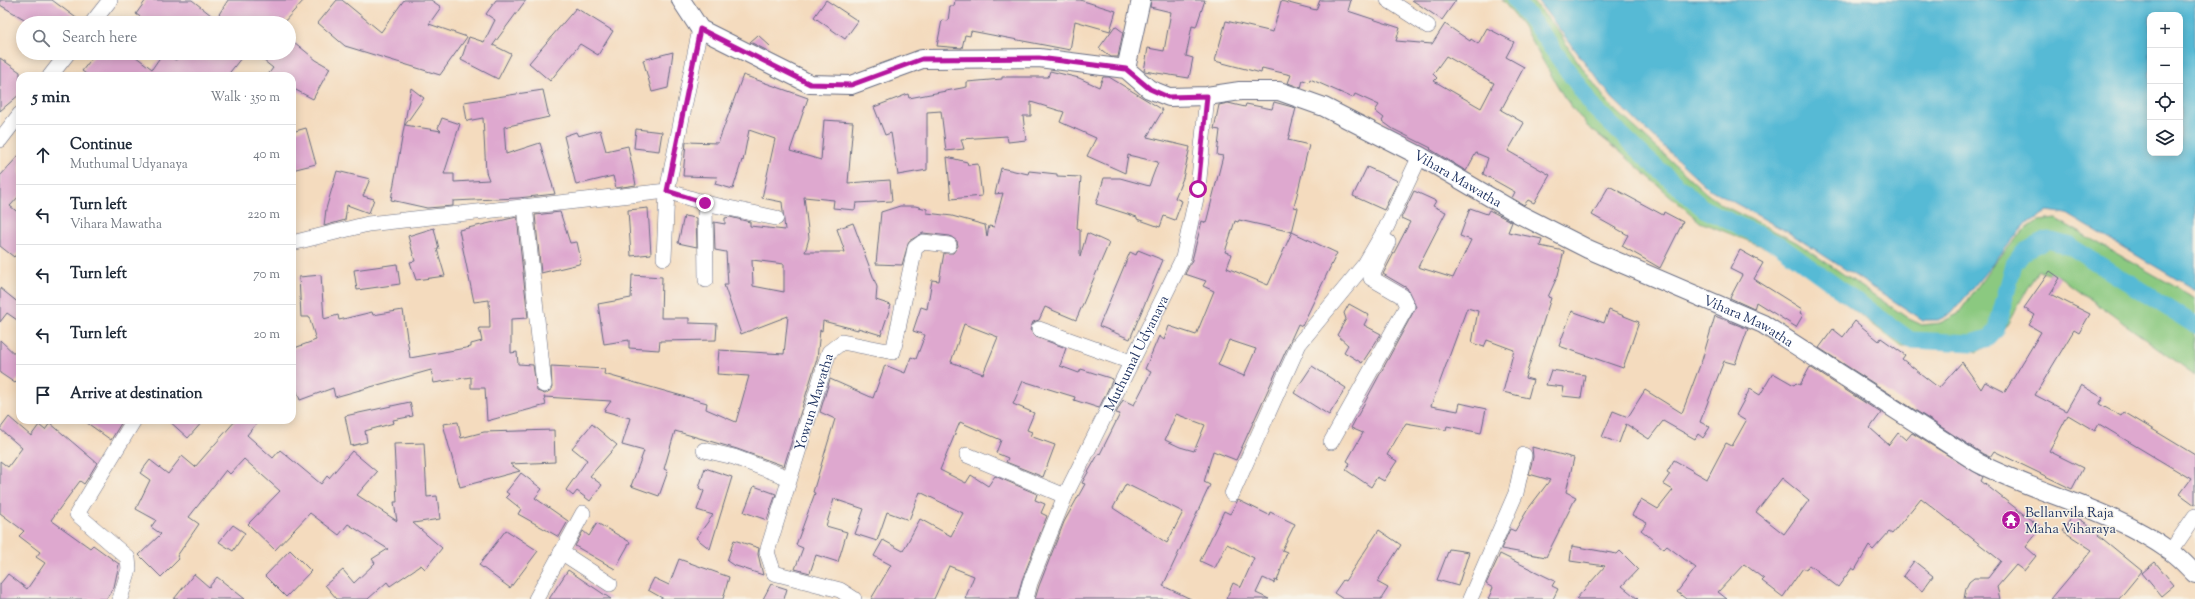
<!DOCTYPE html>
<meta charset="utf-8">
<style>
body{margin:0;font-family:"Sorts Mill Goudy",serif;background:#f6f6f7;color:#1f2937}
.controls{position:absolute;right:12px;top:12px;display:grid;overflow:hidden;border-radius:8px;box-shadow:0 2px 10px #0003}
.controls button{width:36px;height:36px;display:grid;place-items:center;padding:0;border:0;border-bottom:1px solid #e0e1e3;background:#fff;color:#1f2937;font:20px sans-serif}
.stop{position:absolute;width:12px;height:12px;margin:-9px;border:3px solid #b5179e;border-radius:50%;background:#fff}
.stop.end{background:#b5179e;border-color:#fff;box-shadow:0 1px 4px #0008}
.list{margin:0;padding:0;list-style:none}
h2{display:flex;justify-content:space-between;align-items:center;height:52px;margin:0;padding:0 16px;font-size:17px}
h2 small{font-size:13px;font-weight:400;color:#747a83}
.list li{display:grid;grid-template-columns:26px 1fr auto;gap:12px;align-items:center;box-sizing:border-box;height:60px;padding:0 16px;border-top:1px solid #e0e1e3}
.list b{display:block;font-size:15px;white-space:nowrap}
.list p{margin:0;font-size:13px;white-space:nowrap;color:#747a83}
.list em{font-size:13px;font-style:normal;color:#747a83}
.icon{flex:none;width:22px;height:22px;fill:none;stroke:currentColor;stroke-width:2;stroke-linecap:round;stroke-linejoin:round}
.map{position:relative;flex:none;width:2195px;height:599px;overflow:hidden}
.search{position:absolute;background:#fff;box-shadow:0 2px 10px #0003;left:16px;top:16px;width:280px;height:44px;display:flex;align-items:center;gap:10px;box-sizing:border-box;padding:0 14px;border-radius:22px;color:#747a83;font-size:15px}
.panel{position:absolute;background:#fff;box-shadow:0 2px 10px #0003;left:16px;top:72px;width:280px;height:352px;border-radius:12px}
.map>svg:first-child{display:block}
.green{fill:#8bc980;stroke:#537c6f}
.water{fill:#56bad5;stroke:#38749a;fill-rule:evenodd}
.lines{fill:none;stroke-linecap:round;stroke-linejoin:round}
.canal{stroke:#56bad5;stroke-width:17}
.building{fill:#dea8cf;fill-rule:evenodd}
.minor-casing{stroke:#676b80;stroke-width:16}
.tertiary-casing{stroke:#676b80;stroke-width:20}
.minor{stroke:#fff;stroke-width:15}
.tertiary{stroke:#fff;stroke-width:18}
.route{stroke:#b5179e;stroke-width:5}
.labels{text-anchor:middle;stroke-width:3;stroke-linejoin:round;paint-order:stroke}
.street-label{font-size:14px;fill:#1b2f5e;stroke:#f7f3e8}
.poi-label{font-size:14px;fill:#1b2f5e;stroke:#f7f3e8;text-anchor:start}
</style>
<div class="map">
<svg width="2195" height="599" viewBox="0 0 2195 599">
<rect width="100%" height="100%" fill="#f7f3e8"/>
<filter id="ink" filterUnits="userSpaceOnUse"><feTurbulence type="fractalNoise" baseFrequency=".025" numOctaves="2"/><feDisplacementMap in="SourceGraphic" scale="8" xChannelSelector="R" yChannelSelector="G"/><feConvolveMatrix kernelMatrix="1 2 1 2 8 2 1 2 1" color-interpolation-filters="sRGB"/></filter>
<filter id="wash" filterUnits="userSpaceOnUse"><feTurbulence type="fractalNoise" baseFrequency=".012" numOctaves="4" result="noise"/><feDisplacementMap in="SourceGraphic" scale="16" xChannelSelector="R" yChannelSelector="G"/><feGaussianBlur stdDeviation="0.9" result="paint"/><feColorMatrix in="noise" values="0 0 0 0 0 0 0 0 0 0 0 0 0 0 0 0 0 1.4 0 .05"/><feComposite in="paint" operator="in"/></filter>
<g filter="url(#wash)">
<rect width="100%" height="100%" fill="#f4dbbe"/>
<path class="green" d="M1502 0H1531L1558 30 1569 49 1608 103 1706 193 1724 206 1796 242 1909 319 1922 325 1940 323 1958 314 1993 265 2023 231 2038 221 2056 219 2195 298V375L2060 277 2038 270 1999 339 1977 352 1965 348 1902 347 1782 254 1700 222 1618 150 1587 126 1564 97 1522 25Z"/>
<path class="water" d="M1537 0H2195V290L2067 214 2048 211 2024 226 1952 313 1938 320H1923L1791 234 1708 188 1613 99ZM2150 15H2180V153H2150Z"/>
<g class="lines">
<path class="canal" d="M1515 0 1540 31 1594 108 1648 160 1704 209 1779 245 1910 340 1972 343 1989 338 1996 330 2014 264 2023 252 2048 240 2070 246 2195 325"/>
</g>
<g id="blocks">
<g class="building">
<path d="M0 0H52L83 23H31L0 5Z"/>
<path d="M146 0H192L216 19 228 0H304L283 23H149L136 14Z"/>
<path d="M337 0H342L381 32 404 0H431L441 7 429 24 467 37 440 75 345 46 318 23Z"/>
<path d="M496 0H526L493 45 511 54 498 79 461 60 469 37 484 42 495 20 486 14Z"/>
<path d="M826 0 858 21 845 39 814 17Z"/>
<path d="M955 0H1080L1116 11 1110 31 1075 21 1070 50 971 31 970 36 965 35 962 48 937 46 942 20 948 21 950 6H954Z"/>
<path d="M1151 0H1205L1196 27 1192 26 1186 56 1193 58 1189 78 1144 71 1148 48 1164 51 1171 12 1150 7Z"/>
<path d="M1320 0H1351L1348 11 1400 28 1396 41 1432 44 1445 24 1470 41 1471 39 1478 44 1487 28 1514 42 1506 57 1524 67 1501 110 1524 123 1508 151 1550 175 1534 203 1528 200 1524 205 1512 198 1515 192 1483 174 1488 158 1476 153 1466 171 1430 149 1431 148 1393 129 1382 121 1384 118 1375 111 1379 105 1355 94 1353 98 1310 79 1309 82 1303 80 1301 88 1288 83 1291 75 1262 68 1261 73 1215 61 1226 21 1273 32 1281 1 1316 10ZM1446 56 1494 83 1481 108 1434 81 1437 78 1433 74Z"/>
<path d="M1412 0H1456L1442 20Z"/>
<path d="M576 8 613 31 598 55 580 44 550 81 529 63Z"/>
<path d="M1115 26 1123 32 1118 57H1111L1099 48Z"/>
<path d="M758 35 770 46 766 50 750 42Z"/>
<path d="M294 42 316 60 330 68 313 99 292 88V76H267L273 68 254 53H289V49Z"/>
<path d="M673 52 668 88 652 92 643 60Z"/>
<path d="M96 53H131L152 69 163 53 176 60 181 53H245L227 76H89L82 71Z"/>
<path d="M0 58 20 72V94L0 111Z"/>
<path d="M1050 71 1079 78 1099 87 1103 77H1109L1163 110 1147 137 1190 147 1183 178 1175 198 1182 201 1175 220 1164 216 1160 227 1137 219V217L1096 204 1104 178H1120L1149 186 1158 162 1128 155 1125 173 1087 156 1096 138 1060 122 1064 112 1031 102V116H1023L1026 140 1008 142 1007 136 961 139 964 149 946 151 941 111 927 112V170L898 175 891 133 885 135 874 107 908 94 909 98 967 87V82L1002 79V77H1048Z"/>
<path d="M743 75 808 98 790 151 821 160 824 120 853 122 848 183 890 180 892 201 856 203 855 210 833 208 834 200 804 197 809 238 805 252H845L837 229 853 223 877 287 876 300 891 305 881 335 858 328V330L823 321 822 331 820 330 817 359 784 466 737 449 675 431 664 469 668 471 659 496 631 486 644 451 622 445 630 418 604 411 611 401 544 397 546 405 487 421 485 388H471V377L434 383 431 370 335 397 333 388 300 400 292 378V349L316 340 309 317H301L299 277 321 275 324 319 338 315 339 320 372 312 373 315 403 310 410 358 471 347V344L482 341 479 328H490L489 300 474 302 459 230 517 217 528 318 511 319V353L517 352 518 364 533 365 537 391 545 394 552 389 551 366 605 369 604 374 707 403 706 409 736 422 749 376 717 374 719 350 784 354 788 316 741 334 724 285H728L726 252 715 250 714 222 725 224V218L730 217 750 222V226L785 230 782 202 762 198 775 139 749 130 743 161 742 160 733 189 715 184 717 177 683 176 686 142 718 143ZM752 260 784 264V292L753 286Z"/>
<path d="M411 88 424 98 405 125 441 131 438 128 442 118 460 124 444 174H454V182L489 180 486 172 483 118 467 121 464 102 543 90 549 117 504 127 506 154 540 143 555 194 518 198 453 201V206L427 208 391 200Z"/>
<path d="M1274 102 1296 108 1288 140 1309 145 1294 207 1298 208 1292 232 1239 220 1238 222 1235 221 1225 252 1232 254 1227 268 1268 285 1292 232 1337 253 1302 326 1298 324 1236 460 1213 451 1204 482 1210 485 1163 586 1191 599H1035L1039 586 1064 522 1085 484 1082 483 1099 453 1100 454 1120 414 1116 413 1123 400 1134 405 1151 372 1145 369 1159 336 1164 340 1169 326 1196 335 1214 291 1203 286 1206 281 1185 274 1192 260 1202 221 1206 223 1223 156 1217 155 1220 130 1214 129 1219 105 1228 103 1245 107 1246 104 1272 109ZM1229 340 1256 349 1244 376 1218 365ZM1176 414 1205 425 1194 451 1180 447 1165 440ZM1126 484 1183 512 1167 543 1113 508Z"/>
<path d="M306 128 316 164 292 170V132Z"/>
<path d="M636 129 662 132 659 151 634 148Z"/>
<path d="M600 130 606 151 628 146 636 185 616 188 613 176 576 185 564 136 576 132 578 136Z"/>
<path d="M20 154V195L10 206 20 214V250L14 257 0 246V176Z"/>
<path d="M947 157 967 162 968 165 978 164 982 196 951 199Z"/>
<path d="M1367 167 1398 181 1384 210 1353 196Z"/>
<path d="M1001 168 1028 174 1029 171 1057 174V176L1081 177 1077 228 1080 229V257L1087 233 1109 243 1076 320 1045 307 1039 320 1033 322 1030 330 1036 337 1066 348 1060 366 1079 373 1081 369 1113 379 1099 408 1074 400 1075 397 1023 381 1013 404 1034 413 1027 430 1032 432 1030 436 1055 445 1043 477 1006 462 1008 458 996 453 1001 440 960 422 940 470 966 483 971 475 988 486 995 476 1037 494 1035 500 1045 504 1041 513 1047 516 1022 580 1017 599H965L974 576 949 566 934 599H871L891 565 874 556 883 540 903 551 920 519 951 536 963 513 920 492 909 520 887 512 877 541 855 534 864 509 834 499 826 526 847 532 838 562 816 555 810 573 795 569 803 548 796 545 815 493 813 492 835 419 820 412 830 379 873 398 885 365 905 373 911 357 916 359 925 335 913 331 921 307 927 309 932 280 939 281 944 253H953L958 246 957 241 950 236 923 233 909 241 902 265 876 264 881 212 900 206H915L927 209V213L952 216 985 225 987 237 989 226 994 227 1003 193 995 194ZM964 324 998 337 983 374 951 362Z"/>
<path d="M337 171 370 179 363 196 374 199 369 213 347 205 345 220 324 226 326 209Z"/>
<path d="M1609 186 1663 215 1664 212 1683 222 1660 268 1622 246 1628 235 1592 215Z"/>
<path d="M1414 191 1436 201 1433 206 1446 212 1418 267 1453 278 1471 240 1460 236 1470 208 1487 214 1489 210 1512 222 1508 232 1542 239 1540 246 1564 251 1558 275 1548 297 1551 298 1525 378 1533 380 1528 398 1503 392 1514 350 1487 340 1484 347 1472 343 1478 311 1467 308 1431 406 1458 411 1460 403 1486 409 1481 433 1447 426 1446 430 1406 423 1387 455 1397 461 1384 481 1377 477 1371 487 1346 470 1350 463 1347 461 1363 433 1351 428 1416 307 1407 288 1383 274 1410 222 1401 218Z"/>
<path d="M648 208 651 254 631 256 628 210Z"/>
<path d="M560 212 570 243 577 242 581 260 579 264 541 273 535 215Z"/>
<path d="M684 216 696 218 697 247 678 243Z"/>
<path d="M434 228 439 249H437L445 276 416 280 410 262 415 261 408 236Z"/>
<path d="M1138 250 1163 260 1130 339 1099 326 1130 252 1136 255Z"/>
<path d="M1740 250 1763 263 1754 279 1802 309 1800 313 1803 315 1796 327 1756 302 1754 309 1730 298 1742 275 1730 269Z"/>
<path d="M397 264 400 284 357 290 354 270Z"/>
<path d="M2050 271 2060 278 2050 294 2090 314 2079 333 2074 330 2035 395 2066 411 2081 385 2103 398 2099 404 2121 416 2124 412 2195 455V505L2180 494 2191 479 2099 424 2095 431 2068 415 2049 451 2083 468 2072 489 1994 451 1990 457 1983 454 1819 348 1833 329 1843 337 1855 321 1879 341 1881 338 1905 355 1902 359 1939 388 1962 362 1981 389 1985 382 2005 392 2041 332 2029 325 2035 315 2024 308Z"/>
<path d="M632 275 662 277 661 318H689V323L717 324 716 340 660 341 659 350 629 348V340L604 344 598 304 631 298Z"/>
<path d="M0 288 20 304V322L7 313 0 322Z"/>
<path d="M1349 304 1369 315 1364 325 1381 334 1362 363 1344 352 1348 345 1337 335 1346 319 1344 313Z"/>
<path d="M1609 310 1639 322 1623 368 1559 346 1572 311 1604 323Z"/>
<path d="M1715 316 1748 329 1735 364 1724 361 1700 422 1710 427 1703 438 1698 434 1695 439 1663 421 1649 439 1626 424 1619 443 1602 437 1613 411 1628 417 1645 390 1682 413 1702 360Z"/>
<path d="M0 340 20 359V377L15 383 0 373Z"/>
<path d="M1312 366 1346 388 1329 415 1294 393Z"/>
<path d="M1810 367 1881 413 1870 428 1889 445 1898 433 1906 440 1912 433 1983 477 1981 481 2041 528 2026 547 2036 556 2024 571 2016 565 1997 587 2000 599H1964L1966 588 1969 582 1974 578H1988L2001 561 1921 498 1892 534 1889 532 1873 550 1869 546 1855 570 1852 568 1838 587 1809 565 1806 570 1803 568 1783 597 1762 581 1764 579 1744 564 1718 592 1727 599H1686L1677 592 1696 568 1667 546 1664 549 1641 530 1647 523 1632 515 1641 499 1658 509 1673 490 1663 484 1670 474 1667 472 1674 460 1707 479 1726 443 1732 446 1746 421 1736 415 1750 389 1760 395 1773 373 1794 385 1796 383 1800 385ZM1782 478 1809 500 1784 534 1756 512Z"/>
<path d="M1551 370 1585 375 1581 398 1562 396 1564 387 1546 385Z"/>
<path d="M410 402 413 416 393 420 394 423 365 431 367 442 351 446 345 416Z"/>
<path d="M9 417 31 436 39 425 45 430 50 423 97 463 88 478 84 484 80 481 51 520 90 548 93 545 119 564 114 587 106 599H0V584L8 574 27 589 45 563 36 557 40 552 19 536 24 531 0 513V461L8 467 22 448 0 429Z"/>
<path d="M83 420H123L111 440Z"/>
<path d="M168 420H204L188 438Z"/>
<path d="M236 420H259L247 435 273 458 280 450 321 484 327 476 329 478 352 451 377 472 357 495 397 521 394 502H397L394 444 424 443 427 497 437 496 440 519 413 523 442 548 425 569 421 565 390 586 387 582 368 599H337L325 585 343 570 354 583 375 563 372 559 388 549 348 524 339 535 310 513 275 550 248 524 280 491 244 459 230 474 226 470 189 517 199 524 177 556 179 559 161 577 139 555 161 534 151 527 156 520 136 509 150 480 140 473 150 460 168 474 182 456 195 467Z"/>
<path d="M458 422 461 438 484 432 554 430 555 462 510 464 520 471 460 487 443 424Z"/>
<path d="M592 424 617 445 590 476 602 485 590 501 577 491 573 496 566 490 587 460 572 448Z"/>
<path d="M1532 447 1574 458 1566 492 1576 497 1546 557 1501 549 1510 529 1515 531 1528 509 1550 480 1529 474 1533 457Z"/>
<path d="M705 468 732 477 710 549 696 538 713 515 697 510 704 491 699 488Z"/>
<path d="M521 473 542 489 535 498 568 521 559 537 518 514 521 509 506 497 509 494 506 492Z"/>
<path d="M754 486 776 494 767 520 744 512Z"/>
<path d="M1238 500 1269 515 1270 512 1295 524 1282 550 1287 552 1277 581 1275 580 1274 583 1263 578 1256 593 1269 599H1226L1233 583 1241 587 1254 558 1227 544 1215 568 1200 561 1224 511 1230 514Z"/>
<path d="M2073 515 2100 532 2098 535 2142 571 2119 599H2051L2092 550 2063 531Z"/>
<path d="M597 523 630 542 615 569 575 546 583 531 589 536Z"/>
<path d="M233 525 245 533 233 551 219 542Z"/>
<path d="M506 530 538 551 510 588 479 565Z"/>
<path d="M1379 530 1401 545 1377 582 1388 588 1381 599H1343L1334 593 1343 580 1345 581Z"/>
<path d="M734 540 759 548 758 554 763 575 733 565 727 561Z"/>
<path d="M1572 546 1617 554 1620 551 1638 569 1622 586 1638 599H1576L1605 566 1570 561Z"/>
<path d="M1449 549 1469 552 1458 586 1437 580Z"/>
<path d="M290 550 311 571 286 597 265 576Z"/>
<path d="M1500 554 1555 581 1552 586 1558 589 1553 599H1488L1493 588 1486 584Z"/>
<path d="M679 559 729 577 723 599H664L648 590 654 578 669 585Z"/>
<path d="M1914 561 1933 576 1922 591 1903 576Z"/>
<path d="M2155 562 2174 585 2161 596 2142 573Z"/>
<path d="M568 570 587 583 611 599H549Z"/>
<path d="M194 574 209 587 217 577 245 599H174Z"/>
<path d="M771 584 787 589 784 599H763Z"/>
</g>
</g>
</g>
<g filter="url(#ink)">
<use href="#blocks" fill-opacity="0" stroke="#676b80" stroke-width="1"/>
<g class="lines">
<g class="minor-casing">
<g id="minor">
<path d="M1388 0 1428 26"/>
<path d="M92 23 110 0"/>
<path d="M50 76 68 53"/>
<path d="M0 140 20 114"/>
<path d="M705 203 706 280"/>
<path d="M525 206 544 385"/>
<path d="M292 243 368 224 667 191 700 29"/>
<path d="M664 258 667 191 705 203 776 218"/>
<path d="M1039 329 1131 362"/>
<path d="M1331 442 1407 306 1402 296 1371 278 1388 242"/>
<path d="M704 450 734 457 789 478"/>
<path d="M967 455 1065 496"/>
<path d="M1232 494 1299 344 1365 264 1386 228 1420 156"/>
<path d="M2171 551 2195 516"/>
<path d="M561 552 610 584"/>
<path d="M120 599 129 569 128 558 77 514 134 420"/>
<path d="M536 599 583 513"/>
<path id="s1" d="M854 599 840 590 774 573 767 552 829 352 842 342 893 352 915 248 923 242 949 245"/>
<path id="s2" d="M1026 599 1030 583 1065 496 1183 258 1198 189 1207 96"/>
<path d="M1470 599 1516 493 1524 455"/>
</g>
</g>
<g class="tertiary-casing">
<g id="tertiary">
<path id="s3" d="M681 0 700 29 810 84 851 85 922 59 1039 58 1126 69 1149 89 1169 97 1207 96 1240 91H1279L1324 107 1420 156 1519 214 1588 249 1763 324 1978 463C2041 495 2112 509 2170 551 2179 557 2187 566 2195 574"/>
<path d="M1126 69 1141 0"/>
</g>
</g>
<use href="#minor" class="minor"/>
<use href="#tertiary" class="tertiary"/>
</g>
</g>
<g class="lines" filter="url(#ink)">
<path class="route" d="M705 203 667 191 700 29 810 84 851 85 922 59 1039 58 1126 69 1150 89 1168 97 1207 96 1198 189"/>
</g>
<defs>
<g id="temple-disc" transform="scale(1)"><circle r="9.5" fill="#b5179e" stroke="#f7f3e8"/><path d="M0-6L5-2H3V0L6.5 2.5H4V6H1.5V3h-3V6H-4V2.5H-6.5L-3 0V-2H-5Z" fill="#fff"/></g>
</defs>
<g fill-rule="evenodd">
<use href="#temple-disc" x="2011" y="520"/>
</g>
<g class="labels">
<g class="street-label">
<text dy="5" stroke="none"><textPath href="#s3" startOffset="841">Vihara Mawatha</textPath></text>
<text dy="5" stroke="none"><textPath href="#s3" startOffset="1165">Vihara Mawatha</textPath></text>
<text dy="5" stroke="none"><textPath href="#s2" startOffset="270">Muthumal Udyanaya</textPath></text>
<text dy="5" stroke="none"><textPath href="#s1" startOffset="264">Yowun Mawatha</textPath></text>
</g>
<g class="poi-label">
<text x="2025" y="517">Bellanvila Raja<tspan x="2025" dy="16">Maha Viharaya</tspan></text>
</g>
</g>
</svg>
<div class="controls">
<button>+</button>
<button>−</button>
<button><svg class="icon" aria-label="locate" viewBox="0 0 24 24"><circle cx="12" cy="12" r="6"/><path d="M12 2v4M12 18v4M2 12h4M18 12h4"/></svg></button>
<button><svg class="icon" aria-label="layers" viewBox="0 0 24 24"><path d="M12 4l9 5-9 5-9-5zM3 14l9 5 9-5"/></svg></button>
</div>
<div class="stop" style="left:1198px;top:189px"></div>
<div class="stop end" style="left:705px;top:203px"></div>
<div class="search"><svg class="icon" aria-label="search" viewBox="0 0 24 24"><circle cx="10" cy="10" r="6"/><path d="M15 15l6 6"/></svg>Search here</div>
<section class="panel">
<h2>5 min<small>Walk · 350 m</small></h2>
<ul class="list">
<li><svg class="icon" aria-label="ahead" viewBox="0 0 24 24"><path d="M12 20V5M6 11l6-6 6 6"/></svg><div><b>Continue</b><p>Muthumal Udyanaya</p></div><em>40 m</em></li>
<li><svg class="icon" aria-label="left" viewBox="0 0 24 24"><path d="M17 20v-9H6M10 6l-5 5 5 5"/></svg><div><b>Turn left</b><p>Vihara Mawatha</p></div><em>220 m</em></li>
<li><svg class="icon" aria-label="left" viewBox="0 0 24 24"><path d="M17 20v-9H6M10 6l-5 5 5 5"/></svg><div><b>Turn left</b></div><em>70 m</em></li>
<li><svg class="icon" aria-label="left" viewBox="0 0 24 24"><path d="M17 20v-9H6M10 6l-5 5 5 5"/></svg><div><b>Turn left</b></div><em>20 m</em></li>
<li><svg class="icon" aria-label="arrive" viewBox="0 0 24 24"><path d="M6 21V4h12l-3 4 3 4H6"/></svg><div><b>Arrive at destination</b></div></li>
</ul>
</section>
</div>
